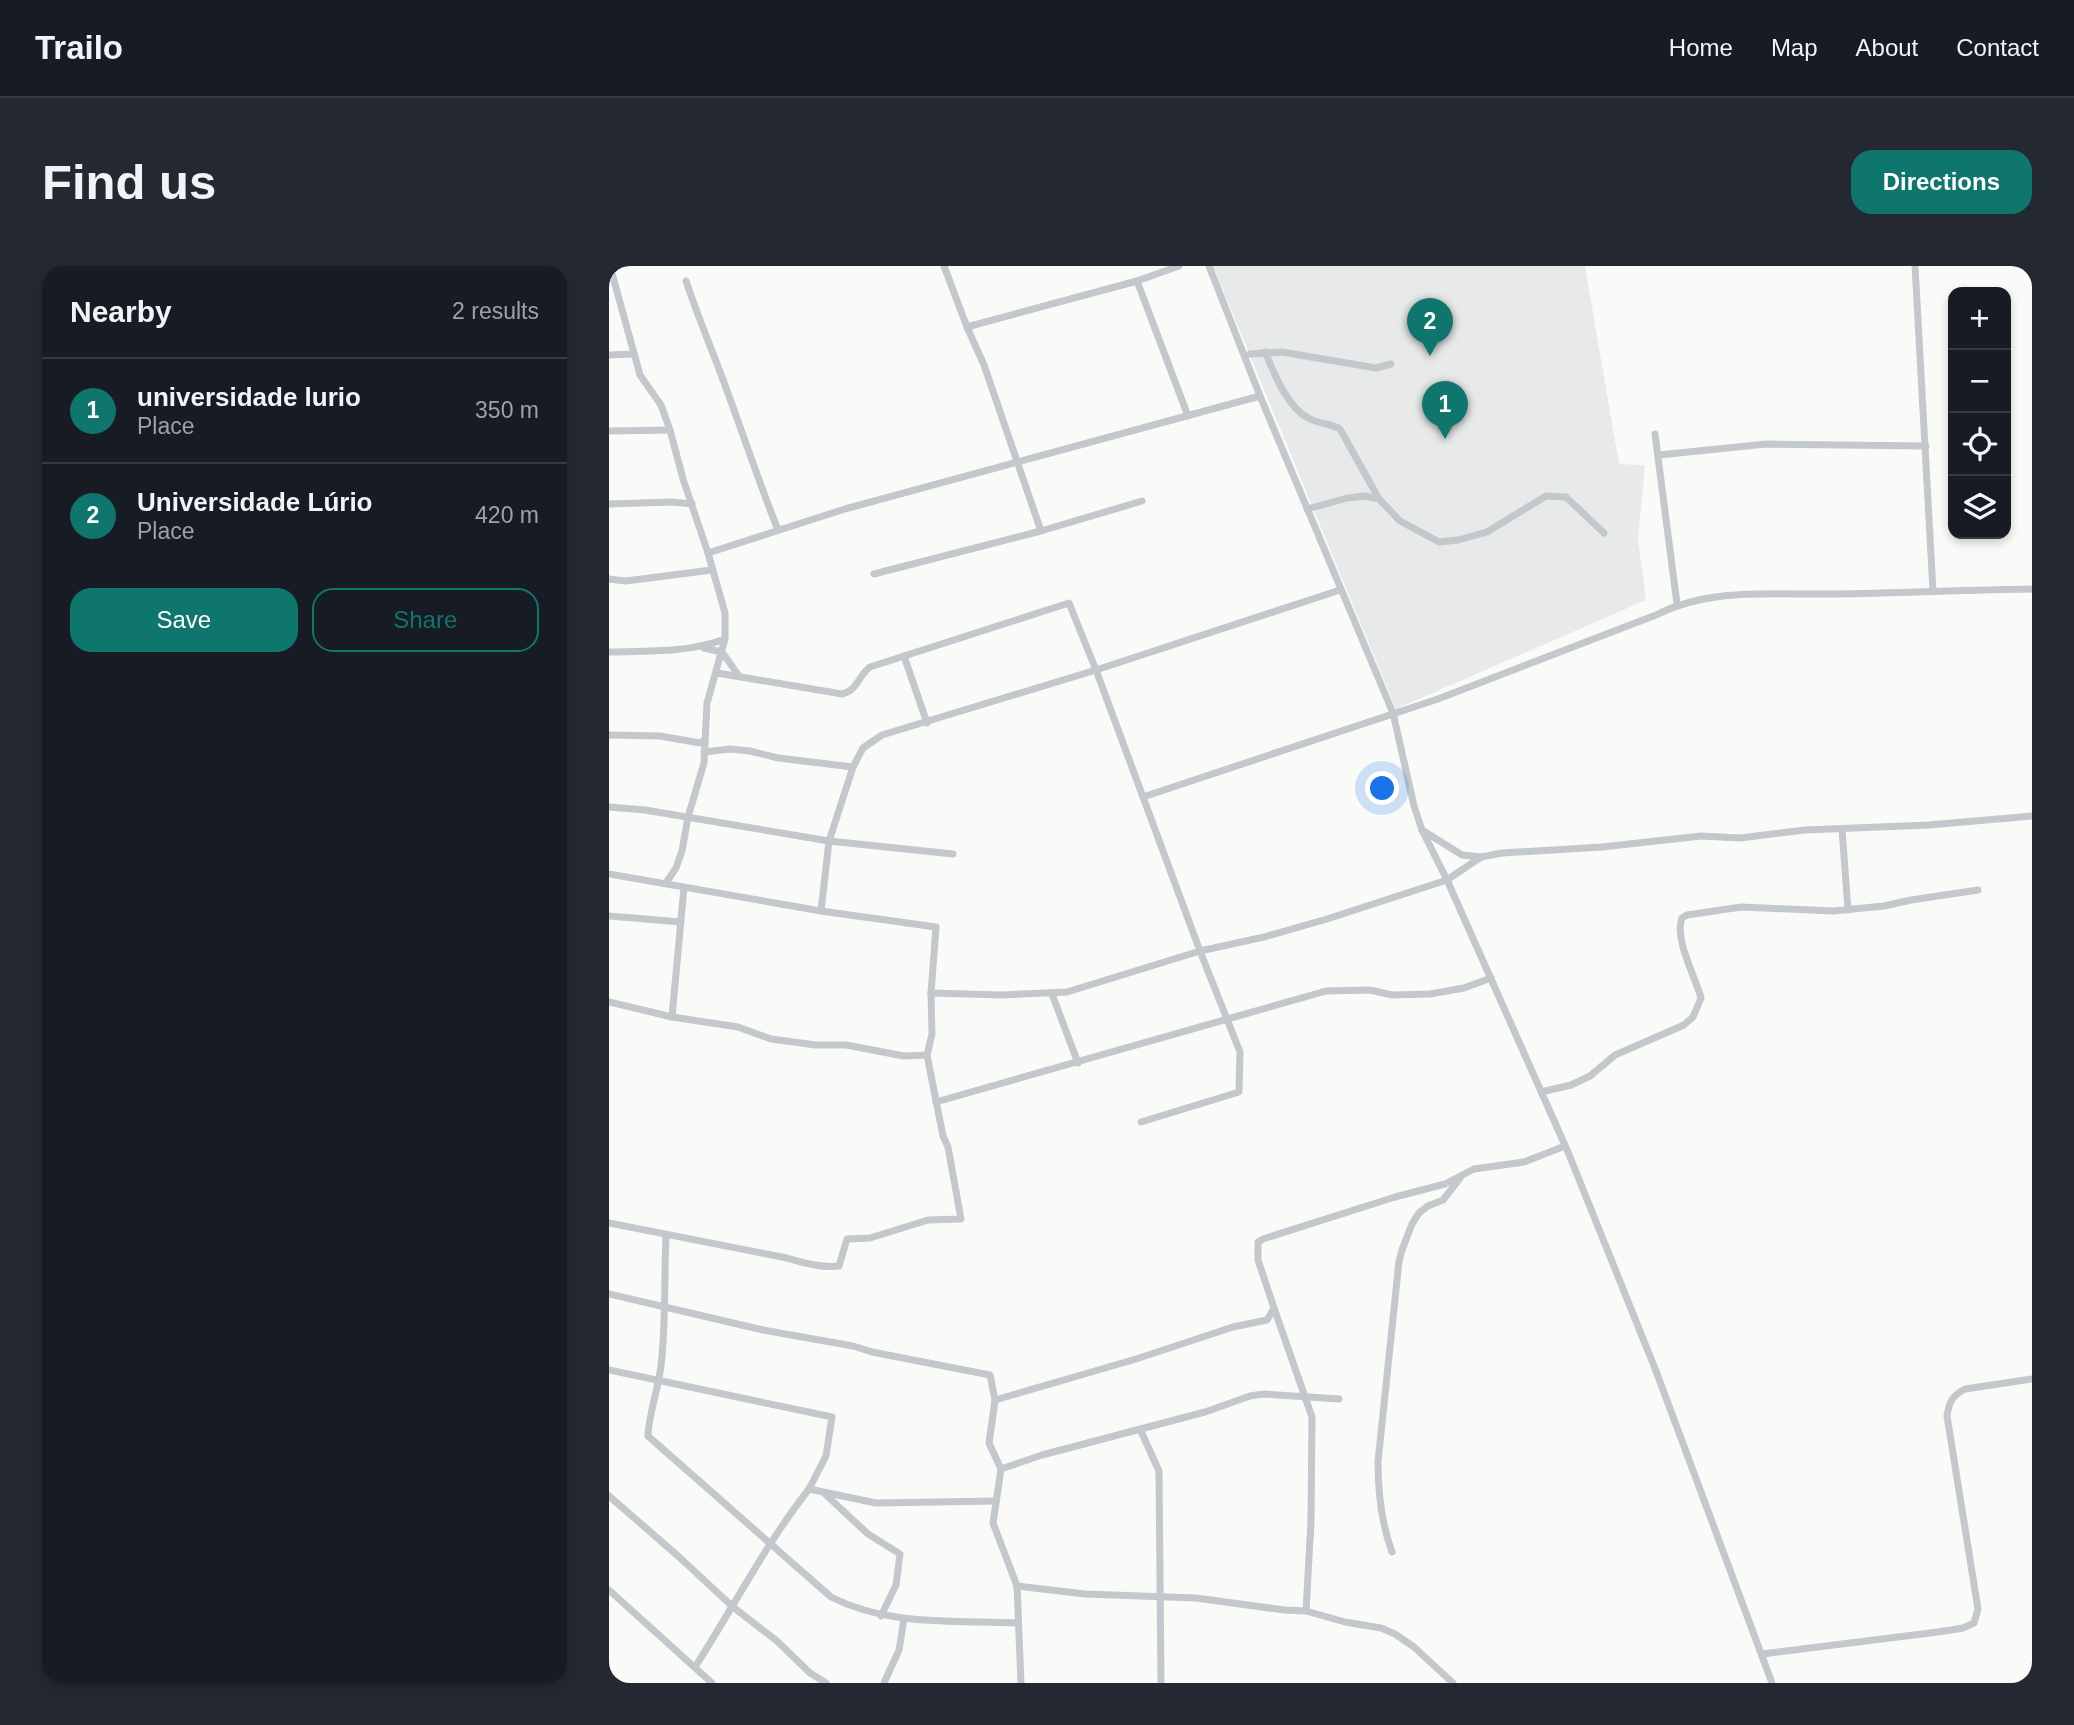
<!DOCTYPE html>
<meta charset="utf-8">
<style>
body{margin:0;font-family:Helvetica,sans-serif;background:#242831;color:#f1f3f6}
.controls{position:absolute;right:21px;top:21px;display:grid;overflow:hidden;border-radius:14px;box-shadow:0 4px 10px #0003}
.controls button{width:63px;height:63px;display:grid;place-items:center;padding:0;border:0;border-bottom:2px solid #363941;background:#171b24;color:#f1f3f6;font:35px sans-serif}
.you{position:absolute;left:774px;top:523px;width:24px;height:24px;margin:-18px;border:5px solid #fff;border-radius:50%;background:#1a73e8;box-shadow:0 0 0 10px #1a73e833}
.badge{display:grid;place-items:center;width:46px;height:46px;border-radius:50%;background:#0f766e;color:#fff;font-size:23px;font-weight:700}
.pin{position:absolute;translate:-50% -58px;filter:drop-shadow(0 2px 4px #0008)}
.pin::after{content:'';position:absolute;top:37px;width:24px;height:21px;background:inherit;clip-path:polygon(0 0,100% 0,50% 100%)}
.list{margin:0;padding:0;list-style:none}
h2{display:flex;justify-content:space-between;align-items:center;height:91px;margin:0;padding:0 28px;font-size:30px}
h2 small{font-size:23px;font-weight:400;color:#9ea1a6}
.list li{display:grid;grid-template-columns:46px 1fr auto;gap:21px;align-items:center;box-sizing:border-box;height:105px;padding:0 28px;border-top:2px solid #363941}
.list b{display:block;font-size:26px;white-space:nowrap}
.list p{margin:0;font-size:23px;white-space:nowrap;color:#9ea1a6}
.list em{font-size:23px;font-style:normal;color:#9ea1a6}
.actions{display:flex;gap:14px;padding:21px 28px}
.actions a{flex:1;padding:16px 0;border:2px solid #0f766e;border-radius:21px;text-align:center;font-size:24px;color:#0f766e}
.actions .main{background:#0f766e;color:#fff}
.icon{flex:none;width:38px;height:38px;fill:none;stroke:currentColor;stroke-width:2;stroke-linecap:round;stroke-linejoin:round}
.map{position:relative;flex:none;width:1423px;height:1417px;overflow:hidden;border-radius:21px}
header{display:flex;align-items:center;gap:42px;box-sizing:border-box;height:98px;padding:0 35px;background:#171b24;border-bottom:2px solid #363941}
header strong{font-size:33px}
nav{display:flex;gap:38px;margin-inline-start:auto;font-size:24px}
.intro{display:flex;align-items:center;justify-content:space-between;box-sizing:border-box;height:168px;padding:0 42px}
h1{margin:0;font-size:49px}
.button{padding:18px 32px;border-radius:21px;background:#0f766e;color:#fff;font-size:24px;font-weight:700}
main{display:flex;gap:42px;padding:0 42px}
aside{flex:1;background:#171b24;border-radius:21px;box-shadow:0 4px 10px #0003}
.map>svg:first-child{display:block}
.built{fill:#e8e9e9}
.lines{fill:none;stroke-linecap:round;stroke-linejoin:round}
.street{stroke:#c3c8cc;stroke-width:7}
</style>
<header>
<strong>Trailo</strong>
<nav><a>Home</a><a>Map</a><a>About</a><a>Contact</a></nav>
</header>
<div class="intro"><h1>Find us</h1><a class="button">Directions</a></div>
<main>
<aside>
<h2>Nearby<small>2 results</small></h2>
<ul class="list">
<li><span class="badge">1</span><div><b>universidade lurio</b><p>Place</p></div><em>350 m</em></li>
<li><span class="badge">2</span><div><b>Universidade Lúrio</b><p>Place</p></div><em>420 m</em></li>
</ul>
<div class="actions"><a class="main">Save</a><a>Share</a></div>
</aside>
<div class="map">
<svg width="1423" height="1417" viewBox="0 0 1423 1417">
<rect width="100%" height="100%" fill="#fafaf8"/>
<path class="built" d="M604 0H976L1010 198 1036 199 1029 273 1037 334 787 443Z"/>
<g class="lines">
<g class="street">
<path d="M335 0 358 61 375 99 432 265"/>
<path d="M600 0 651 130 784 447 805 540 813 564 838 614 959 886 1047 1105 1163 1417"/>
<path d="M1306 0 1324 325"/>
<path d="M77 15C88 48 101 79 113 111 132 162 149 214 169 264"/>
<path d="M528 15 579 150"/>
<path d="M358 61 528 15 570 0"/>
<path d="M656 86C665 107 678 141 699 152 709 158 721 157 731 163L770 233"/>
<path d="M641 88 673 86 767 102 782 98"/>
<path d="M0 89 24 88"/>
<path d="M61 164 74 213 99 287"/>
<path d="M0 165 61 164 52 139 31 109 1 0"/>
<path d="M1046 168 1068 338"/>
<path d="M1050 189 1157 178 1317 180"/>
<path d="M0 238 63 236 83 238"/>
<path d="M698 243 738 232 756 230 770 233 791 255 830 276 849 274 878 266 937 230 957 231 995 267"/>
<path d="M265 308 432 265 533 235"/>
<path d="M0 313 17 315 103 304"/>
<path d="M95 382 113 386 130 410"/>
<path d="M0 386C40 385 78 387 116 373"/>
<path d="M295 390 318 457"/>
<path d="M108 407 233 428C249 424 249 410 261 401L460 337 487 404 591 685 631 786 630 826 532 856"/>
<path d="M0 469 51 470 91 477 96 474"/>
<path d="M95 486 121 483 141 485 169 492 244 501 254 482 273 469 487 404 731 324"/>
<path d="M534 531 829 433 1047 349C1102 321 1165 329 1225 328 1291 327 1357 324 1423 323"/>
<path d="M0 541 36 544 220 575 344 588"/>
<path d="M1233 563 1239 644"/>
<path d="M813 564 853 589 872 591 893 587 993 581 1092 570 1131 572 1196 564 1320 559 1423 550"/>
<path d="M0 608 212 645 327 661 322 727 323 768 318 789 334 870 339 881 352 953 319 954 261 972 238 973 230 1000C212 1002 196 997 178 992L0 957"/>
<path d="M57 617 67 602 73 585 79 551 95 497 98 437 116 373V347L99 287 236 243 651 130"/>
<path d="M212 645 220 575 244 501"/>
<path d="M0 650 72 656"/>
<path d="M322 727 392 729 458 726 591 685 655 671 718 653 838 614 872 591"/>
<path d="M443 728 469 797"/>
<path d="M0 736 63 751 129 761 162 773 207 779H237L295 790 318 789"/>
<path d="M63 751 75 621"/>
<path d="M932 826 962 819 981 810 1006 789 1075 759 1084 751 1092 732C1086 710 1065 673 1073 652L1078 649 1132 641 1224 645 1275 640 1302 634 1369 624"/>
<path d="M327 836 717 725 761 724 783 729 821 728 855 722 882 712"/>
<path d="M57 970C55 1013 57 1058 52 1100 49 1124 40 1147 39 1170L222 1331C281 1361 346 1354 409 1357"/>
<path d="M0 1028 154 1064 244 1080 263 1086 381 1109 386 1134 380 1177 392 1203 384 1257 408 1320 412 1417"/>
<path d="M665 1042 703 1151 702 1255 697 1345"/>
<path d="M0 1104 223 1151 217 1190 200 1223"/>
<path d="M386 1134 527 1093 624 1061 658 1054 665 1042 649 994V976L654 973 786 931 836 918 865 903 915 896 956 880"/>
<path d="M531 1163 550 1205 552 1417"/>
<path d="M392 1203 433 1189 596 1146 641 1130 654 1128 730 1133"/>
<path d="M216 1228 259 1268 291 1288 287 1319 272 1350"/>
<path d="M0 1230 69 1290 124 1341 168 1375 201 1407 217 1417"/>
<path d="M783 1286C772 1256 769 1228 769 1196L790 995 793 984 803 958 810 947 819 940 834 934 851 912"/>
<path d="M408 1320 476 1328 587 1332 675 1344 697 1345 736 1356 772 1362 786 1368 805 1381 844 1417"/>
<path d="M0 1324 103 1417"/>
<path d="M1153 1388 1329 1366 1354 1362 1365 1357 1369 1343 1338 1150C1340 1136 1343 1130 1356 1123L1423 1113"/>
<path d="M86 1401C124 1342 156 1279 200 1223L267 1237 387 1235"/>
<path d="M0 1416 1 1417"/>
<path d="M275 1417 290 1384 295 1353"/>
</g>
</g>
</svg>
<div class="controls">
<button>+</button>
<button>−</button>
<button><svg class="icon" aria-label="locate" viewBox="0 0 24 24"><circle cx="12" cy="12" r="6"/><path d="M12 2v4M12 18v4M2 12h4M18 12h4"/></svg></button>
<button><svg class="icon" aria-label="layers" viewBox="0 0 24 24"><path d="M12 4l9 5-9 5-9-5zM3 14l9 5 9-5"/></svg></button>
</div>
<div class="you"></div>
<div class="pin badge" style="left:836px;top:173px">1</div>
<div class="pin badge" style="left:821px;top:90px">2</div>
</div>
</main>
